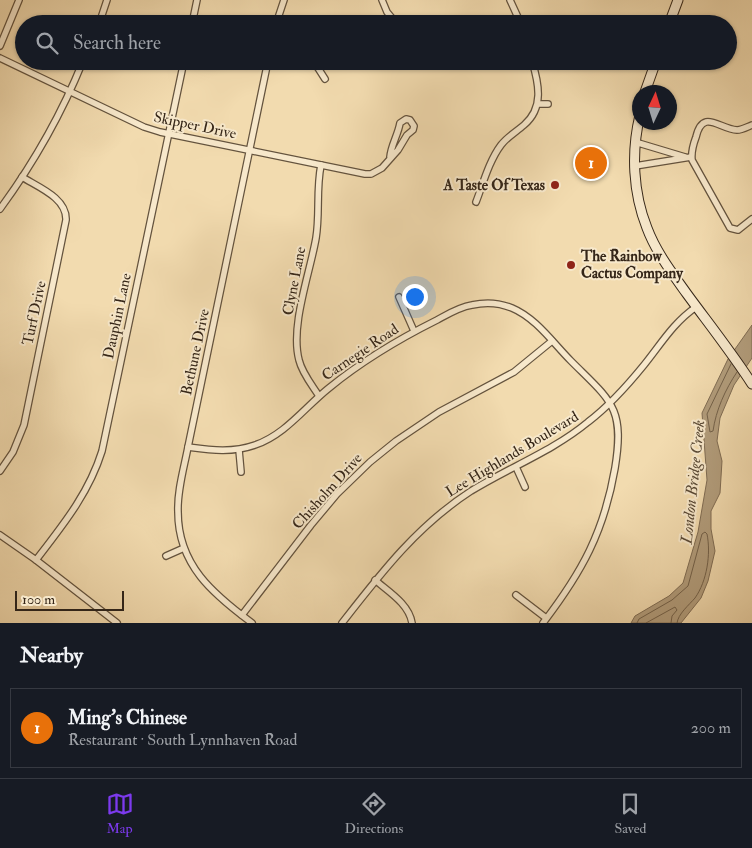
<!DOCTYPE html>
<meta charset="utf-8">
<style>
body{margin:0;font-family:"IM FELL Double Pica",serif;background:#20242c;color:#f1f3f6}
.compass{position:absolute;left:632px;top:85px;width:45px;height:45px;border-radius:50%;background:#171b24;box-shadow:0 1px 4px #0004;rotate:4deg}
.scale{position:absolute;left:15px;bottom:12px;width:109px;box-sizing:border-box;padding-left:5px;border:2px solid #352618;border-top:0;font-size:14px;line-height:18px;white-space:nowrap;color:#352618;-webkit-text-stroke:4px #f7e8cb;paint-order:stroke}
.you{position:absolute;left:414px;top:296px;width:18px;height:18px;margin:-12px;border:4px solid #fff;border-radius:50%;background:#1a73e8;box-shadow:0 0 0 8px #1a73e833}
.badge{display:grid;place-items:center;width:32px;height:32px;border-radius:50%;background:#7c3aed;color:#fff;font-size:16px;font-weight:700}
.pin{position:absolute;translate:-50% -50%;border:2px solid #fff;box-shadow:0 1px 5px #0006}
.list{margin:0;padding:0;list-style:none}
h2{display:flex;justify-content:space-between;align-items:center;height:65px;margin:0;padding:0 20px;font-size:21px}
h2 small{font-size:16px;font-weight:400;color:#9ea1a6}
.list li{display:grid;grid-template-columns:32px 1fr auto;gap:15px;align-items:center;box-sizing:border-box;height:80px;margin:0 10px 10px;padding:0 10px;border:1px solid #363941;border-radius:0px}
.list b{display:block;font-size:19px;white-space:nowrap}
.list p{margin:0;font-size:16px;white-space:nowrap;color:#9ea1a6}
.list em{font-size:16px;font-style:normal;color:#9ea1a6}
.icon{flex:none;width:28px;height:28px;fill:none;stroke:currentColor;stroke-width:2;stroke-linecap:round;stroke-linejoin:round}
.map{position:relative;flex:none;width:752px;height:623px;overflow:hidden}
.search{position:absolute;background:#171b24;box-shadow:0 1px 4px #0004;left:15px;right:15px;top:15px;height:55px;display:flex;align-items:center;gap:12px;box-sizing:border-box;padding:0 18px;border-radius:28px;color:#9ea1a6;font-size:19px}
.sheet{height:155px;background:#171b24}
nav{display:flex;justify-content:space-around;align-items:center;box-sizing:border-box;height:70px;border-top:1px solid #363941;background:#171b24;font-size:14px;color:#9ea1a6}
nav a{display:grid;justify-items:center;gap:2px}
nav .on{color:#7c3aed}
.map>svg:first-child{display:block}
.water{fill:#b29d7c;stroke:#806d54}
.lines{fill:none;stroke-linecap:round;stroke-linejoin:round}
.shore{stroke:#74624a;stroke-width:1}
.street-casing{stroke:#64533e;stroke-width:8}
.secondary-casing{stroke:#352618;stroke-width:11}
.street{stroke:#f7e8cb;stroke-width:5.5}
.secondary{stroke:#f7e8cb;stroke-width:9}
.poi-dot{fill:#8f2418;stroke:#f7e8cb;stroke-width:2}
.labels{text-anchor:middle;stroke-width:4;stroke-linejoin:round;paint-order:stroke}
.street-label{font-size:15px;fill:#352618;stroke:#f7e8cb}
.poi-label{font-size:15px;font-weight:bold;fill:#352618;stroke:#f7e8cb;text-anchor:end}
.water-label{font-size:16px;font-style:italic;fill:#5a4a36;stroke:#f7e8cb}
</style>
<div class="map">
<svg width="752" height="623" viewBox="0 0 752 623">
<rect width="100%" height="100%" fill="#f2dbaf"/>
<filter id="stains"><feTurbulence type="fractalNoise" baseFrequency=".004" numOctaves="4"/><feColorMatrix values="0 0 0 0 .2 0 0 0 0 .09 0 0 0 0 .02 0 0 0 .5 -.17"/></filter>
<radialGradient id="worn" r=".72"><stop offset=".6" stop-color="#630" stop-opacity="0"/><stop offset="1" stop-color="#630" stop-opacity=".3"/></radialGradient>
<path class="water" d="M752 325V358L734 385 720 418 717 441 722 461 720 493 711 511V529L715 551 708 581 701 598 681 623H631L635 616 669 596 683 583 698 532 707 480 702 413 728 359Z"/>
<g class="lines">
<g class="shore">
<path d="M731 364 707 414 710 432 713 431C716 410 725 390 737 372"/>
<path d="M637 623 639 619 672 600 688 586 702 534 705 532 707 534C711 554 707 581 695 598 689 605 678 614 677 623"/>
<path d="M646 623 675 607 677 610 672 616 671 623"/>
</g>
<g class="street-casing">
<g id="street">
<path d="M382 0 387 12 397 24"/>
<path d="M510 0 521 24"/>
<path d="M99 24 107 0"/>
<path d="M192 24 197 0"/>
<path d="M276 24 284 0"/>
<path d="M0 46 19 0"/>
<path d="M0 58 144 127 160 132 365 174H371L382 168 398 150 407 135 413 130 414 126 410 120 406 119 400 123C398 135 391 145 390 157"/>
<path d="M310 61 318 68 325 79"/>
<path d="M538 104H548"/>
<path d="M752 125C747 127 742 130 737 130 719 129 703 108 696 137 693 145 691 152 692 160L730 228 738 230 752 219"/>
<path d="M635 142 685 157"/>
<path d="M635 166 691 157"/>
<path d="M476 202C483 184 489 161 501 145 507 137 516 132 524 125 544 108 539 84 532 61"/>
<path d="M0 209C33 164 62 113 83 61"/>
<path d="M399 297 414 331"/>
<path d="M319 396C312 385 302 373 299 360 290 326 310 273 316 238 320 214 316 190 321 165"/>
<path d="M188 447C211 450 232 453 255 445 285 435 305 407 329 388 362 361 399 339 437 320 448 314 459 307 472 305 485 302 500 303 512 308 536 318 553 343 571 361 611 401 625 407 615 468 604 532 582 572 543 623"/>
<path d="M239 450 241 472"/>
<path d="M516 467 525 487"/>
<path d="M0 471 13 452 24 425 66 220C67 198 38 187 22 177"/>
<path d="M0 535 36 560 117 623"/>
<path d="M166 556 184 548"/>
<path d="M36 560C63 525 89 493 102 451L184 61"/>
<path d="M375 580C389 592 409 604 412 623"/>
<path d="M516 595 546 618"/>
<path d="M242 615 311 525 337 494 370 462 396 441 439 412 514 372 552 341"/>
<path d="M252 623C213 594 178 565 178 512 177 491 184 468 188 447L268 61"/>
<path d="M342 623C381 573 417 526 471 491 510 467 553 451 588 422 609 406 627 386 644 365 661 344 673 323 696 307"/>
</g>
</g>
<g class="secondary-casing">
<g id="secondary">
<path d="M669 24 678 0"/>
<path d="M645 92 656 61"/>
<path d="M640 115C631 152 633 193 647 228 656 252 672 273 687 294 709 324 732 353 752 384"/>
</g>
</g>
<use href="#street" class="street"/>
<use href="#secondary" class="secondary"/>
</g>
<g class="poi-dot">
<circle cx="555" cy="185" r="5"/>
<circle cx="571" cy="265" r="5"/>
</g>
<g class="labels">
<g class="street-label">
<text transform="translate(195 125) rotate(12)" y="5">Skipper Drive</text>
<text transform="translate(294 281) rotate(-79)" y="5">Clyne Lane</text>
<text transform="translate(34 313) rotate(-78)" y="5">Turf Drive</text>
<text transform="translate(117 316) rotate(-78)" y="5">Dauphin Lane</text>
<text transform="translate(195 352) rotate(-78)" y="5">Bethune Drive</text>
<text transform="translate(360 352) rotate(-34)" y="5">Carnegie Road</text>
<text transform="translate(512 454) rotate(-31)" y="5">Lee Highlands Boulevard</text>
<text transform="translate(327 491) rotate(-48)" y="5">Chisholm Drive</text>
</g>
<g class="poi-label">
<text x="545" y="190">A Taste Of Texas</text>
<text x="581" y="261" text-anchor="start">The Rainbow<tspan x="581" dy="17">Cactus Company</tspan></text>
</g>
<g class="water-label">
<text transform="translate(692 482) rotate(-84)" y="6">London Bridge Creek</text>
</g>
</g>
<rect width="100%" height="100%" filter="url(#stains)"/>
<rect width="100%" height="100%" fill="url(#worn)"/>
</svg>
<svg class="compass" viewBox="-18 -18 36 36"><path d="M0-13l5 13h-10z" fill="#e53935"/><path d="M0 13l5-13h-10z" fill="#9ea1a6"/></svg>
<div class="scale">100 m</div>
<div class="you"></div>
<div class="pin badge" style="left:591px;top:163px;background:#e8710a">1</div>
<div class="search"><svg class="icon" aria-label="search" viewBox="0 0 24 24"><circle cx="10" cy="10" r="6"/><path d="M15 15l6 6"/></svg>Search here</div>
</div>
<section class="sheet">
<h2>Nearby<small></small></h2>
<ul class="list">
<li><span class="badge" style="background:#e8710a">1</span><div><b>Ming's Chinese</b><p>Restaurant · South Lynnhaven Road</p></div><em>200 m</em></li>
</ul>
</section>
<nav>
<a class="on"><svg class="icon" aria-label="map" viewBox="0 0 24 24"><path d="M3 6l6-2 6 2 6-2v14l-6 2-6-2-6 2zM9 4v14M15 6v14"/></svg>Map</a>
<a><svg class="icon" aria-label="directions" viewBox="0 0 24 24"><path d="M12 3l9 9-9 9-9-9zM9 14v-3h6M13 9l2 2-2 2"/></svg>Directions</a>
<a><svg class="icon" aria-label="saved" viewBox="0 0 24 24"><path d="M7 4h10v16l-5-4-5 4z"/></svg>Saved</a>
</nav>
